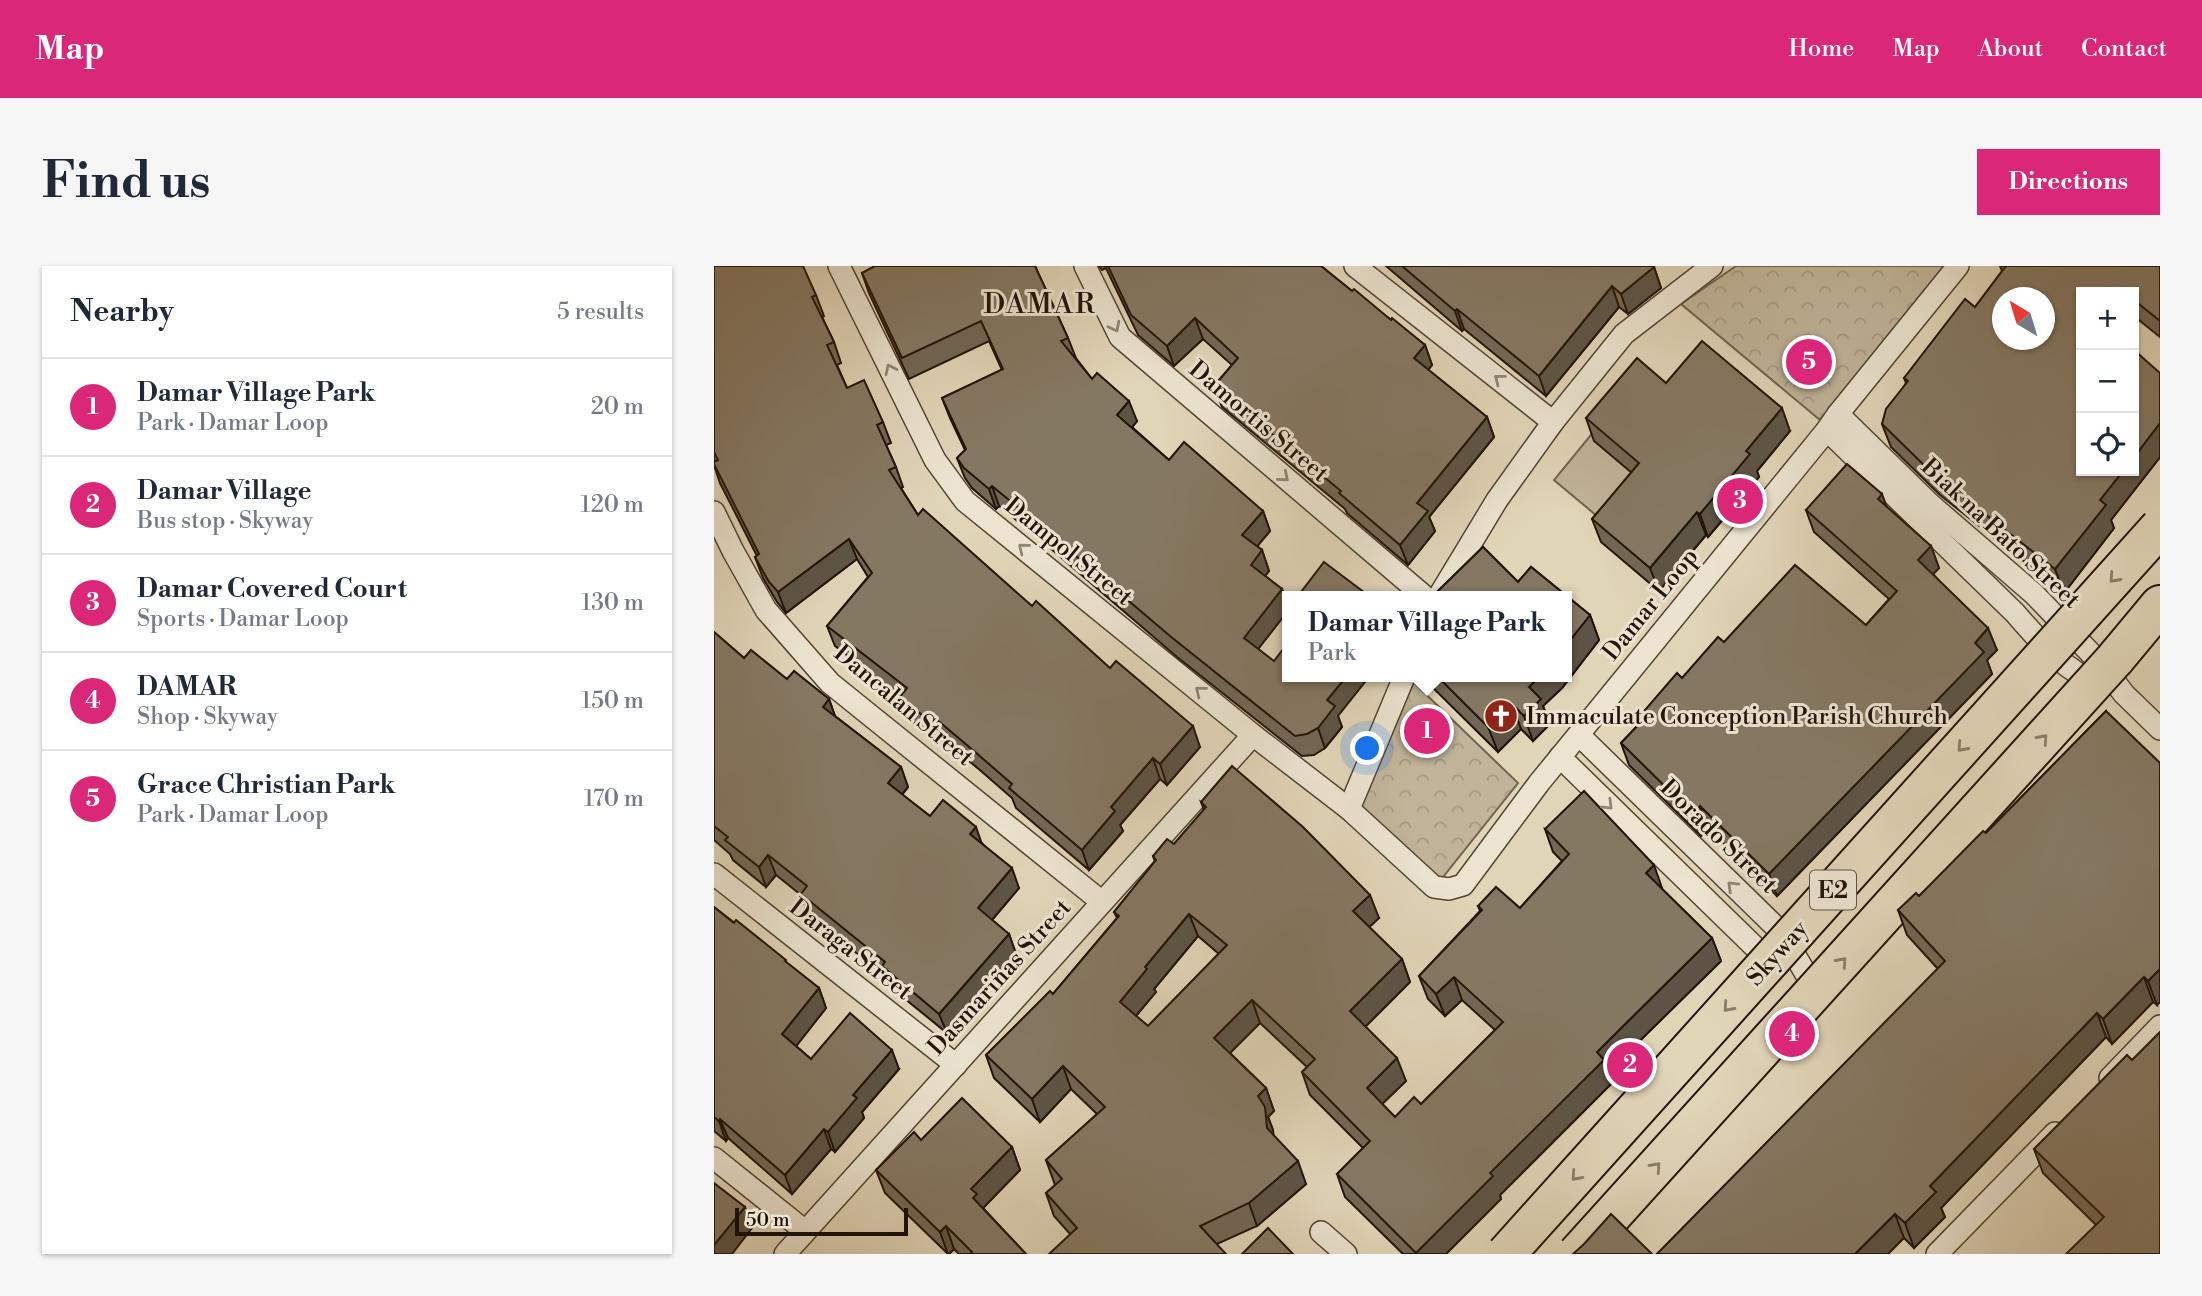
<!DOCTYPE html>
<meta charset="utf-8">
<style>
body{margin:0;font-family:"Libre Bodoni",serif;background:#f6f6f7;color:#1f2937}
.controls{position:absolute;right:21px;top:21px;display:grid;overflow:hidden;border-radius:0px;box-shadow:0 2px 5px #0004}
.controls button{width:63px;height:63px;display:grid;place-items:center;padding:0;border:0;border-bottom:2px solid #e0e1e3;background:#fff;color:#1f2937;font:35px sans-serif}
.compass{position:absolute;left:1278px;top:21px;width:63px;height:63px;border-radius:50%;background:#fff;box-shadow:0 2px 5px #0004;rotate:322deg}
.scale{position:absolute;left:21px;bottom:18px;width:173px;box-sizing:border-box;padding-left:7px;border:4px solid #221407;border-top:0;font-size:19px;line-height:24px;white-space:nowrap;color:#221407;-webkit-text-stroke:5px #ece4d1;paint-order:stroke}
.you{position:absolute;left:654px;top:483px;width:24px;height:24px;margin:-18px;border:5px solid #fff;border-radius:50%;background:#1a73e8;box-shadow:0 0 0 10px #1a73e833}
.badge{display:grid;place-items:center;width:46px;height:46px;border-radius:50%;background:#db2777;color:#fff;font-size:23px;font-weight:700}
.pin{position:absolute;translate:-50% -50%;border:4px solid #fff;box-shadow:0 2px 7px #0006}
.popup{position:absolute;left:568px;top:325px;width:290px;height:91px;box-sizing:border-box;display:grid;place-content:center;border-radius:0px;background:#fff;filter:drop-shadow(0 2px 5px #0005);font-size:23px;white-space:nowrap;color:#747a83}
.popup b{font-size:26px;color:#1f2937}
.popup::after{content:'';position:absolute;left:50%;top:100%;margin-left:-14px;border:14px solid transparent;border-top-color:#fff}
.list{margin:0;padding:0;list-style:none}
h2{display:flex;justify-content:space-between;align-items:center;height:91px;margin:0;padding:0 28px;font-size:30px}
h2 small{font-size:23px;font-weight:400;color:#747a83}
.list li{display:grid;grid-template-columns:46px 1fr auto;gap:21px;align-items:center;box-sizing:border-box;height:98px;padding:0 28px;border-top:2px solid #e0e1e3}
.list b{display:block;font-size:26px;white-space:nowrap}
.list p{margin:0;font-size:23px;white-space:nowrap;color:#747a83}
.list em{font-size:23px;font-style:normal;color:#747a83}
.icon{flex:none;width:38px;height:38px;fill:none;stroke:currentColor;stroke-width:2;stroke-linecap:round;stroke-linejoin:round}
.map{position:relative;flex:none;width:1446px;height:988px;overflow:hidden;border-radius:0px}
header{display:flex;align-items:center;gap:42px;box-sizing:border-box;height:98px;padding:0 35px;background:#db2777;color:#fff}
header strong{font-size:33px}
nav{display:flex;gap:38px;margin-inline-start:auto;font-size:24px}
.intro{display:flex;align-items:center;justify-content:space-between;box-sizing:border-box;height:168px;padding:0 42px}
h1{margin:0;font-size:49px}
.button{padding:18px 32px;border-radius:0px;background:#db2777;color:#fff;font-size:24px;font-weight:700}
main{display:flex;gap:42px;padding:0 42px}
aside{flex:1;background:#fff;border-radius:0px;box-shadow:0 2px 5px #0004}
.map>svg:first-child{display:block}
.grass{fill:#c1b49a;stroke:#726450;stroke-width:2}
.park{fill:url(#park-crowns);stroke:#726450;stroke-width:2}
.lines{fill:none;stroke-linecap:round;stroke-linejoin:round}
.minor-casing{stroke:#524433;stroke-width:24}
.motorway-casing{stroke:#221407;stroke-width:42}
.minor{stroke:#ece4d1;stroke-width:21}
.motorway{stroke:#e1d5b8;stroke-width:38}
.motorway-bridge-casing{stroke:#221407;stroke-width:42;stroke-linecap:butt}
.motorway-bridge{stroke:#e1d5b8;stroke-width:38}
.wall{fill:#726755;stroke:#221407;stroke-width:2;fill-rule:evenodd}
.shaded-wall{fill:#5d5445;stroke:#221407;stroke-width:2}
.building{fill:#857863;stroke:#221407;stroke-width:2;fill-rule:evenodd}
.oneway{stroke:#918676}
.oneway2{stroke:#8b7e68}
.labels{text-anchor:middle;stroke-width:6;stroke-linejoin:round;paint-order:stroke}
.shield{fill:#ece4d1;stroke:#5f5244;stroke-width:2}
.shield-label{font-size:23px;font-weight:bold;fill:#221407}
.street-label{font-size:24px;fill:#221407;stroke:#ece4d1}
.poi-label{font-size:24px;fill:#221407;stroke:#ece4d1;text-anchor:start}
.quarter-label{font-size:28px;letter-spacing:2px;fill:#221407;stroke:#ece4d1}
</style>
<header>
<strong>Map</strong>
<nav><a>Home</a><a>Map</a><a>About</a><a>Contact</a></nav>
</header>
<div class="intro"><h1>Find us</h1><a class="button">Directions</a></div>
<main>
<aside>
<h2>Nearby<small>5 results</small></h2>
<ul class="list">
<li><span class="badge">1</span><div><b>Damar Village Park</b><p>Park · Damar Loop</p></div><em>20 m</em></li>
<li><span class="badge">2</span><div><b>Damar Village</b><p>Bus stop · Skyway</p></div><em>120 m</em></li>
<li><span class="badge">3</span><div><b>Damar Covered Court</b><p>Sports · Damar Loop</p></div><em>130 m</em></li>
<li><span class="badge">4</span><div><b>DAMAR</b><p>Shop · Skyway</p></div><em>150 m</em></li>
<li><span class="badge">5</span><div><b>Grace Christian Park</b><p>Park · Damar Loop</p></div><em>170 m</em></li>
</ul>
</aside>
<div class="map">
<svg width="1446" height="988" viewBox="0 0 1446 988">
<defs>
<pattern id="park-crowns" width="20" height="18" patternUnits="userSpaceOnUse" patternTransform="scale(1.75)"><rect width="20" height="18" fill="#c1b49a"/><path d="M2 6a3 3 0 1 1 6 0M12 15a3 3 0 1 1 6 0" fill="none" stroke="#a69a83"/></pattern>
</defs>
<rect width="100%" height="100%" fill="#e1d5b8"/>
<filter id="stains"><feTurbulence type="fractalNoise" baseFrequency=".00286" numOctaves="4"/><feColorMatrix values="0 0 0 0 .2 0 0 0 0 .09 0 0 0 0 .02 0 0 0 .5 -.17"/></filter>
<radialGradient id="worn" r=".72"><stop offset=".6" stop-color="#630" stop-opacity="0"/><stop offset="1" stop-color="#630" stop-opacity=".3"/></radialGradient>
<path class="grass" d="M890 153 947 200 896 261 840 214Z"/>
<g class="park">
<path d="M1022 0H1230L1106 154 967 38Z"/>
<path d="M697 414 804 517 729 611 722 615 642 546Z"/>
</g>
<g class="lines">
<g class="minor-casing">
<g id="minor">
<path d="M125 0 221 194 251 235 539 469 635 543 720 621 735 623 749 619 825 517 1113 164 1124 148 1244 0"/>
<path d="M371 0 406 71 710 330"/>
<path d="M641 0 839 156"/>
<path d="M1124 148 1217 239 1320 328 1387 398 1410 428 1446 463"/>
<path d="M1113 164 1301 347C1325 375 1353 407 1388 420"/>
<path d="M0 246 19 285 52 344 116 417 388 636"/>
<path d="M725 330 783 234 839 156 910 68 998 0"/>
<path d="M865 469 1068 667 1096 715"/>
<path d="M846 491 1049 689 1065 698"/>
<path d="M635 543 690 411"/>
<path d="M0 608 242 799"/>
<path d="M1396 812 1446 760"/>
<path d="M0 892 91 965"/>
<path d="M607 966 632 988"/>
<path d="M71 988 539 469"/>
<path d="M1223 988 1341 867"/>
</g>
</g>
<g class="motorway-casing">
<path id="motorway" d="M1401 393 1446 339"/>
</g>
<use href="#minor" class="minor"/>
<use href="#motorway" class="motorway"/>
<g class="motorway-bridge-casing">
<g id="motorway-bridge">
<path d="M792 988 1446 261"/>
<path d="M863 988 1401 393"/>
</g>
</g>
<use href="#motorway-bridge" class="motorway-bridge"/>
</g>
<g class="wall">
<path d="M0 0 102 29 110 50 108 51 120 76 127 97 123 99 133 122 169 156 177 177 172 179 182 201 189 221 187 222 204 249 318 340 486 481 453 519 446 513 406 559 409 565 375 604 302 542 298 532 267 505 230 474 226 478 193 451 186 431 121 380 113 360 154 311 143 293 72 347 63 336 49 312 41 291 43 290 6 217 0 199 1 195 0 193Z"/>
<path d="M159 0H321L354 72 362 92 378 113 423 155 418 161 455 194 549 245 556 265 543 280 548 284 555 305 551 310 568 323 573 337V346L544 383 624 450 628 461 611 482 600 489 588 490 463 391 329 276 285 240 282 243 258 222 251 212 243 192 251 184 236 152 228 132 288 104 275 75 195 113 155 27 148 7 160 1Z"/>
<path d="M385 0H607L638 25 711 79 718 99 714 104 773 151 780 171 715 251 721 265 694 299 633 247 631 243 508 141 500 120 518 99 489 73 460 100 424 69 392 2 388 4Z"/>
<path d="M672 0H938L940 1 947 22 914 48 905 41 832 130 750 63 748 65Z"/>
<path d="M1286 0H1446V71L1420 50V26H1367V205L1446 107V191L1397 254 1400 262 1350 327 1226 229 1177 181 1168 158 1192 117 1190 112 1261 41 1288 5Z"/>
<path d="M952 117 1076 165 1043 205 1045 211 994 271 992 269 945 325 887 276 878 253 918 207 880 175 872 152Z"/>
<path d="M1173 241 1217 280 1225 302 1219 308 1283 384 1273 394 1278 408 1063 630 994 562 987 570 915 499 907 477 926 457 924 452 968 412 1010 376 1152 359 1175 333 1100 266 1092 244Z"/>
<path d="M769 281 804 316 817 301 876 349 885 374 848 422 829 440 836 458 819 475 807 463 784 486 710 413 709 411H853V330H724L722 327Z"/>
<path d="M0 366 30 392 115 433 121 450 187 501 194 521 188 529 216 550 268 577 305 622 278 654 295 668 302 688 233 767 175 720 172 711 94 648 87 629 62 609 52 621 19 594 16 588 0 574Z"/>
<path d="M1392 445 1443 739 1439 736 1398 778 1392 771 1227 942 1231 951 1200 982 1190 972 943 988 1224 703 1193 669 1184 644 1205 630 1272 567Z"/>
<path d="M487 536 665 652 655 661 688 693 696 716 651 761 692 815 668 838 681 851 707 838 781 764 748 734 731 750 714 733 705 710 766 645 764 640 806 642 848 595 839 586 831 563 948 622V623L998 672 1007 695 894 806 898 817 786 929 787 933 732 988H689L631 931 623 908 649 882 596 829 588 806 593 801 546 757 516 787 552 822 560 845 554 851 559 864V869L592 918 543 960 503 978 356 968 340 950 332 927 341 919 332 894 383 848 357 823 326 856 280 812 272 789 339 728 403 652 400 646 441 596 439 590 460 578 490 544ZM484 670 505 688 434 760 422 750 442 726 440 723Z"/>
<path d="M0 641 105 722 112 742 82 780 97 793 185 803 148 846 150 852 121 886 117 883 78 928 14 872 12 875 0 865Z"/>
<path d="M1418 794 1446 988 1382 959 1329 907 1320 883Z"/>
<path d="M207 874 298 881 306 904 269 942 312 988H245L240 983 235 988H234L171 927 162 904Z"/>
</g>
<g class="shaded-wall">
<path d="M940 1 947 22 914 48 907 28Z"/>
<path d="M898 20 905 41 832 130 825 110Z"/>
<path d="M743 43 750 63 748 65 741 45Z"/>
<path d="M481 52 489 73 460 100 453 80Z"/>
<path d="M711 79 718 99 707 112 700 92Z"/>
<path d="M415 135 423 155 411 170 403 149Z"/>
<path d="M1068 142 1076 165 1043 205 1045 211 994 271 986 248 1032 185Z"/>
<path d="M773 151 780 171 715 251 721 265 694 299 686 279 703 237Z"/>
<path d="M1446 157V191L1397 254 1400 262 1350 327 1341 303 1386 234 1409 205H1420V191Z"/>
<path d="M278 220 285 240 282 243 275 223Z"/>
<path d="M1168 228 1176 250 1164 233Z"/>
<path d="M549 245 556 265 536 289 528 269Z"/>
<path d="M983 246 992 269 945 325 936 302Z"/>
<path d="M135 273 143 293 72 347 64 326Z"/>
<path d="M1217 280 1225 302 1212 316 1204 294Z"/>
<path d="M548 284 555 305 544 319 537 299Z"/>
<path d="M568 323 573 337V346L537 392 530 372Z"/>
<path d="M876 349 885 374 848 422 829 440 836 458 819 475 810 450 815 421 825 411H853V378Z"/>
<path d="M1274 362 1283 384 1273 394 1278 408 1063 630 1055 608 1261 377Z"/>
<path d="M632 411H655L624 450 628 461 611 482 604 462 613 434Z"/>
<path d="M115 433 122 453 109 441Z"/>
<path d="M798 438 807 463 784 486 774 461Z"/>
<path d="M222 453 230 474 226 478 219 458Z"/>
<path d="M479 460 486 481 453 519 446 498Z"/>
<path d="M439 492 446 513 406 559 409 565 375 604 368 584 397 541Z"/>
<path d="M187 501 194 521 181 537 174 517Z"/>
<path d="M986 540 994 562 987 570 979 548Z"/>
<path d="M262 561 269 581 256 568Z"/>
<path d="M54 589 62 609 52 621 45 601Z"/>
<path d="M940 599 948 622 940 630 932 607Z"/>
<path d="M298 602 305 622 271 662 264 642Z"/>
<path d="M656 629 665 652 648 668 639 645Z"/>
<path d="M475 648 484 670 440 723 442 726 414 759 406 736 431 701Z"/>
<path d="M295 668 302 688 233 767 225 748Z"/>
<path d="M998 672 1007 695 894 806 898 817 786 929 787 933 732 988H703L702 987 883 786Z"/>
<path d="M688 693 696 716 644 768 636 745Z"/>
<path d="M1446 703V736L1443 739 1434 715Z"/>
<path d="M740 711 748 734 731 750 722 728Z"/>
<path d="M1430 711 1439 736 1398 778 1389 753Z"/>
<path d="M105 722 112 742 76 788 68 768Z"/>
<path d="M538 734 546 757 508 795 500 772Z"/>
<path d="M1383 747 1392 771 1227 942 1231 951 1200 982 1191 957 1216 920Z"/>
<path d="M178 784 185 803 148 846 150 852 121 886 114 866 139 829Z"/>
<path d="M683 792 692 815 661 845 653 822Z"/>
<path d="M349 800 357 823 326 856 318 833Z"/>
<path d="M552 822 560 845 554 851 559 864 561 885 553 862 544 830Z"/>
<path d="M6 853 14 872 12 875 5 855Z"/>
<path d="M110 863 117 883 78 928 71 909Z"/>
<path d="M298 881 306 904 268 943 259 932 257 923Z"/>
<path d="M584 895 592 918 543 960 535 937Z"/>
<path d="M31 941 38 962 18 988H0V979Z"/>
<path d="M1181 948 1190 972 1174 988H1141Z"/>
<path d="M232 960 240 983 235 988H234L226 966Z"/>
</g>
<g class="building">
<path d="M0 0H89L102 29 98 31 120 76 113 79 133 122 150 114 169 156 163 159 182 201 175 204 204 249 209 243 318 340 322 335 396 402 402 395 479 460 446 498 439 492 397 541 401 545 368 584 295 522 298 518 260 485 222 453 219 458 186 431 193 422 113 360 158 307 135 273 64 326 55 316 41 291 45 288 0 198V196L4 194 0 186Z"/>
<path d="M161 0H321L354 72 347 75 378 113 383 107 415 135 403 149 455 194 470 176 549 245 528 269 548 284 537 299 568 323 530 372 560 395 573 378V411H632L613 434 621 440 604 462 593 468 581 470 456 370 322 256 278 220 275 223 250 202 243 192 252 183 228 132 289 103 267 55 188 92 148 7Z"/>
<path d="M394 0H607L638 25 640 23 677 54 678 52 711 79 700 92 773 151 703 237 714 245 686 279 625 227 627 225 500 120 524 92 481 52 453 80 417 49Z"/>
<path d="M688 0H938L940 1 907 28 898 20 825 110 743 43 741 45Z"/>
<path d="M1292 0H1446V55L1420 34V26H1410L1407 24 1406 26H1367V205H1409L1386 234 1392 239 1341 303 1217 206 1168 158 1172 143 1194 115 1190 112 1251 33 1261 41ZM1289 32H1331V74H1289Z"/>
<path d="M988 75 1068 142 1032 185 1036 188 986 248 983 246 936 302 878 253 925 197 872 152 923 92 952 117Z"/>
<path d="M1420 84 1446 107V157L1420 191Z"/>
<path d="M1133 198 1168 228 1164 233 1217 280 1204 294 1274 362 1261 377 1270 386 1055 608 986 540 979 548 907 477 928 455 924 452 963 407 968 412 1004 371 1010 376 1081 299 1152 359 1183 325 1092 244Z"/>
<path d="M769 281 804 316 817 301 876 349 853 378V330H726L722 327Z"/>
<path d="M610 296 655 330H584Z"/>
<path d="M0 366 30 392 37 384 73 413 80 405 115 433 109 441 187 501 174 517 216 550 229 534 262 561 256 568 298 602 264 642 295 668 225 748 168 700 171 696 87 628 93 620 54 589 45 601 11 574 14 571 0 560Z"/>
<path d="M724 411H825L815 421 827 433 810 450 798 438 774 461Z"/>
<path d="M1392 445 1446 497V703L1434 715 1430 711 1389 753 1383 747 1216 920 1222 926 1191 957 1181 948 1141 988H943L1231 695 1184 644 1202 627 1205 630 1269 565 1272 567Z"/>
<path d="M518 500 589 561 656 629 639 645 688 693 636 745 683 792 653 822 681 851 700 831 707 838 789 756 740 711 722 728 705 710 768 644 764 640 782 621 806 642 855 588 831 563 870 525 940 599 932 607 998 672 883 786 890 794 776 907 779 910 702 987 623 908 656 875 588 806 601 793 538 734 500 772 552 822 544 830 551 841 553 862 584 895 535 937 486 960 512 988H335L363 962 332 927 348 913 332 894 391 841 349 800 318 833 272 789 336 725 339 728 405 650 400 646 442 594 439 590 453 573 460 578 492 541 487 536ZM475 648 513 679 434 760 406 736 433 703 431 701Z"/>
<path d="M0 641 20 657 22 654 72 694 71 695 105 722 68 768 97 793 136 747 178 784 139 829 143 832 114 866 110 863 71 909 6 853 5 855 0 851Z"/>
<path d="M1446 766V988H1352L1390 951 1320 883 1413 789 1418 794Z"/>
<path d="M248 832 298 881 257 923 263 928 259 932 312 988H256L258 986 232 960 226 966 162 904 200 866 207 874Z"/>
<path d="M0 917 31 941 0 979Z"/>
<path d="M897 948 938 988H859L870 978Z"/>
<path d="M554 962 579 988H528Z"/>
</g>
<defs><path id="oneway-chevron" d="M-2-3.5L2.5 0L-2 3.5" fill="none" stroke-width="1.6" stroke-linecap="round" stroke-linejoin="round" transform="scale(1.75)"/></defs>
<g class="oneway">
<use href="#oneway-chevron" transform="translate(401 61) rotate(63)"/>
<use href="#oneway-chevron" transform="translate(176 103) rotate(-116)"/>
<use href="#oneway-chevron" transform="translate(785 113) rotate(-142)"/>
<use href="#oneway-chevron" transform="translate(570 211) rotate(40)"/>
<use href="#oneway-chevron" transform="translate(309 282) rotate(-141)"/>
<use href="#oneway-chevron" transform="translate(486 425) rotate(-141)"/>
<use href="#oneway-chevron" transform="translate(894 539) rotate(45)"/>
<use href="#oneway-chevron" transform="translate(1018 620) rotate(-136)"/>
</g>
<g class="oneway2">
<use href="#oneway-chevron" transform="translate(1400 312) rotate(132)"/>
<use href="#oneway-chevron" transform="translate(1329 473) rotate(-48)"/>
<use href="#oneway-chevron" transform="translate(1248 481) rotate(132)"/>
<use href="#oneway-chevron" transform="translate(1128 696) rotate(-48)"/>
<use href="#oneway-chevron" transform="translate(1014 741) rotate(132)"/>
<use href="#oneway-chevron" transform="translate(942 901) rotate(-48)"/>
<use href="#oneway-chevron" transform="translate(862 910) rotate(132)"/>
</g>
<defs>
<g id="church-disc" transform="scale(1.75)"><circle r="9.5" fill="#8f2418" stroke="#ece4d1"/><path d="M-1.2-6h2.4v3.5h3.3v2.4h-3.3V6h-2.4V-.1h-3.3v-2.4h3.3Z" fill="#fff"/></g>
</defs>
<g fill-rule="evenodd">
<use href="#church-disc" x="787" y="450"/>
</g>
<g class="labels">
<rect class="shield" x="1096" y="604.5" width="46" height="39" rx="5"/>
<g class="shield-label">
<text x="1119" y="632">E2</text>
</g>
<g class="street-label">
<text transform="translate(545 155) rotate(40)" y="8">Damortis Street</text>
<text transform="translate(1287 267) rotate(43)" y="8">Biak na Bato Street</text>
<text transform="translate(355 285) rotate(39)" y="8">Dampol Street</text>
<text transform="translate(936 338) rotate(-51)" y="8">Damar Loop</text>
<text transform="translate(190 439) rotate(40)" y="8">Dancalan Street</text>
<text transform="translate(1005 570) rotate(44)" y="8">Dorado Street</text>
<text transform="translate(137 683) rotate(38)" y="8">Daraga Street</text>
<text transform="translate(1063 687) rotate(-48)" y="8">Skyway</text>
<text transform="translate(285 711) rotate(-48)" y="8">Dasmariñas Street</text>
</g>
<g class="poi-label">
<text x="812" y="458">Immaculate Conception Parish Church</text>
</g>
<g class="quarter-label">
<text x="326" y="47">DAMAR</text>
</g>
</g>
<rect width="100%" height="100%" filter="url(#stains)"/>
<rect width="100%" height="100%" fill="url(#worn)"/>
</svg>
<div class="controls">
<button>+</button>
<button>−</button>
<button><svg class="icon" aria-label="locate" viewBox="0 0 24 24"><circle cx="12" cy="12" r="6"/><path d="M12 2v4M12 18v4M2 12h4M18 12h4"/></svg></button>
</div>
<svg class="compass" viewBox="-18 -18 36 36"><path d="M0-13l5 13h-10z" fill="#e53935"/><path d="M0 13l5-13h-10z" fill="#747a83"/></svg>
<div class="scale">50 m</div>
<div class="you"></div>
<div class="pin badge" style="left:713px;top:465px">1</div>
<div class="popup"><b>Damar Village Park</b>Park</div>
<div class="pin badge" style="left:916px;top:799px">2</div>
<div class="pin badge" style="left:1026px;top:235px">3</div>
<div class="pin badge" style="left:1078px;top:768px">4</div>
<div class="pin badge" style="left:1095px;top:96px">5</div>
</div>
</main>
